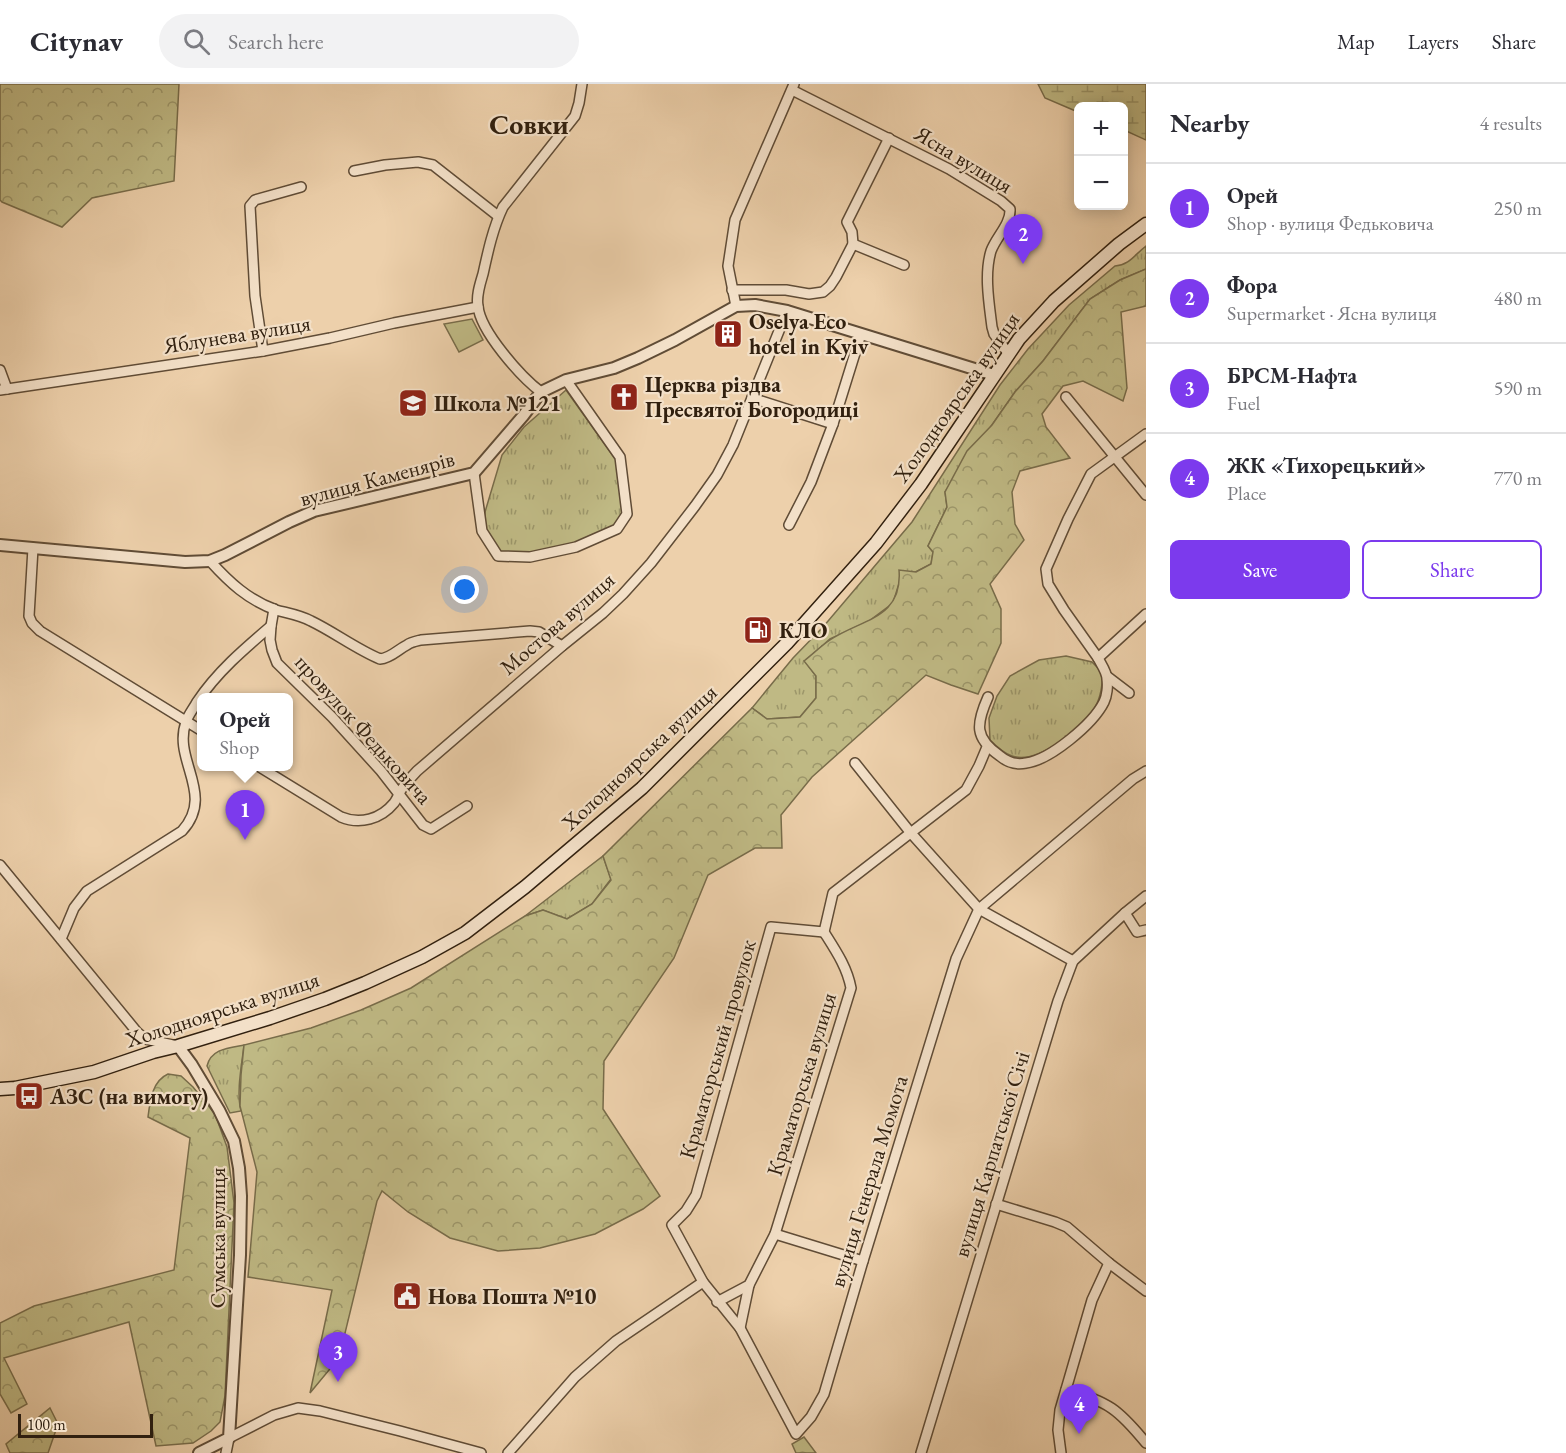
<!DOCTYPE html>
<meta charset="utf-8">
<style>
body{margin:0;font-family:"EB Garamond",serif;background:#f2f2f3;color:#2b2b33}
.controls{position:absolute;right:18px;top:18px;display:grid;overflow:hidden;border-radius:9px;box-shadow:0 3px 15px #0003}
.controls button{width:54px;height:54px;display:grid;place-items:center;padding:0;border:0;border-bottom:2px solid #e1e1e2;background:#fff;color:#2b2b33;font:30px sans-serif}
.scale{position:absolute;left:18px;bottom:15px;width:135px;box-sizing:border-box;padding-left:6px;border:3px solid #31200f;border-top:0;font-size:16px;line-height:21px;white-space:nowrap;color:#31200f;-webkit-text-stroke:4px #f3e0c8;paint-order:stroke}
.you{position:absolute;left:465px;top:506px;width:21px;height:21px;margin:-15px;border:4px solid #fff;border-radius:50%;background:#1a73e8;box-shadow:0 0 0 9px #1a73e833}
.badge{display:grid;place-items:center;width:39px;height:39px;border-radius:50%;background:#7c3aed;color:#fff;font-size:20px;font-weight:700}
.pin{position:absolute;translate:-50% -50px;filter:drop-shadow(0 2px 3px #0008)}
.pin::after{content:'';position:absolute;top:32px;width:21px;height:18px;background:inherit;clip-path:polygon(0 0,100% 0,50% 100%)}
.popup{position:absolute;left:197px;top:609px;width:96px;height:78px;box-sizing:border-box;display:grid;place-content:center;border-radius:9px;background:#fff;filter:drop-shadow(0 2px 4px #0005);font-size:20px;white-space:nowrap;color:#7c7c81}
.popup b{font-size:22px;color:#2b2b33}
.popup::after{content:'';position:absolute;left:50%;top:100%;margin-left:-12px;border:12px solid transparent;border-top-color:#fff}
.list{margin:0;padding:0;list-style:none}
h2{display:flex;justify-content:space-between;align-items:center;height:78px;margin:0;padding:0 24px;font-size:26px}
h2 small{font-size:20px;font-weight:400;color:#7c7c81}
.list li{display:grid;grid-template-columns:39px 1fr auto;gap:18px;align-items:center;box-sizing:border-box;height:90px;padding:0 24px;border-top:2px solid #e1e1e2}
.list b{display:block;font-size:22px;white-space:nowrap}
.list p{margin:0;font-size:20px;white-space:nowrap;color:#7c7c81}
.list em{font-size:20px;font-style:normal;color:#7c7c81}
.actions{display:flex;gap:12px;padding:18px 24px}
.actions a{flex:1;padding:14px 0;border:2px solid #7c3aed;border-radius:9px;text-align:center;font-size:21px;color:#7c3aed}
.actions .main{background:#7c3aed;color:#fff}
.icon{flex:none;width:33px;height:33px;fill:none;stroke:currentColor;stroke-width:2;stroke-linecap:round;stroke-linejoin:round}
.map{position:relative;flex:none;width:1146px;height:1369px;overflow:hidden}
header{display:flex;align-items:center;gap:36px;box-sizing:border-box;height:84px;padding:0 30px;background:#fff;border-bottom:2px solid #e1e1e2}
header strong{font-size:28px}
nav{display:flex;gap:33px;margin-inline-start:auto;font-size:21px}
.search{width:420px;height:54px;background:#f2f2f3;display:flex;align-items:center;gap:15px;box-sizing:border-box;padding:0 21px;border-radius:33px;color:#7c7c81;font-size:22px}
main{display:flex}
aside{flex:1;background:#fff}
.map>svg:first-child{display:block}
.grass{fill:url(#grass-tufts);stroke:#786c4a;stroke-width:1.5}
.forest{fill:url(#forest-crowns);stroke:#786c4a;stroke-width:1.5}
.wetland{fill:url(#wetland-marsh);stroke:#786c4a;stroke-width:1.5}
.garden{fill:#bfb984;stroke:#786c4a;stroke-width:1.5}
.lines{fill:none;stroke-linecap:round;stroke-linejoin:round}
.minor-casing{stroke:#604c36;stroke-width:12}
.tertiary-casing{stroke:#604c36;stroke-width:14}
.secondary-casing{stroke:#31200f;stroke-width:15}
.minor{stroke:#f3e0c8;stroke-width:9}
.tertiary{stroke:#f3e0c8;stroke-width:10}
.secondary{stroke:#f3e0c8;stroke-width:12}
.labels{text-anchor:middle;stroke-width:4.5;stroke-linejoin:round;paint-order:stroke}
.street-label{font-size:22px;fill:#31200f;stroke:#f3e0c8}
.poi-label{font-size:22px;font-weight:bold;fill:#31200f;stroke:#f3e0c8;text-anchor:start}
.district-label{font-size:28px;font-weight:bold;fill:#31200f;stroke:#f3e0c8}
</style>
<header>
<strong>Citynav</strong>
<div class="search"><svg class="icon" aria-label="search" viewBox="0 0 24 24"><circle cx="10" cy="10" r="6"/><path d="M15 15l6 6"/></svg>Search here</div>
<nav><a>Map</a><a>Layers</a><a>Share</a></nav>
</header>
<main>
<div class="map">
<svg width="1146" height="1369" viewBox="0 0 1146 1369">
<defs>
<pattern id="grass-tufts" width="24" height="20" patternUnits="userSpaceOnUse" patternTransform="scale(1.5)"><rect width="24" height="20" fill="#bfb984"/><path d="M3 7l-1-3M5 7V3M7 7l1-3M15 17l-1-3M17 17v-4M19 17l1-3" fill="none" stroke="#9c966a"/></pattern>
<pattern id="forest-crowns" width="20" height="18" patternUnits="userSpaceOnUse" patternTransform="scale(1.5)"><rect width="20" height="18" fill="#bfb984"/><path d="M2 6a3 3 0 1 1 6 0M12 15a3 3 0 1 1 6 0" fill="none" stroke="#9c966a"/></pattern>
<pattern id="wetland-marsh" width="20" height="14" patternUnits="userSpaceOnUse" patternTransform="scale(1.5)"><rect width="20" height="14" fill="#bfb984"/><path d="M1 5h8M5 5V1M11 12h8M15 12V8" fill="none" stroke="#9c966a"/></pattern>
</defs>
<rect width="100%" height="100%" fill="#edd0ab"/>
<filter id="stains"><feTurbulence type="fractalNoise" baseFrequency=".00333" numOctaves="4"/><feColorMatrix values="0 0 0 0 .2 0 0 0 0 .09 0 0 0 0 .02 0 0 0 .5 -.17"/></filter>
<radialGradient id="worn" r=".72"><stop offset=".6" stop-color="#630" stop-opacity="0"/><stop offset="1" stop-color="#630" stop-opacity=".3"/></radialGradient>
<g class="grass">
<path d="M1146 162V185L1120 196 1090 215 1043 277 1015 308 945 408 947 423 928 462 933 468 931 480 900 496 893 519 869 537 830 555 805 577 816 592V614L800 633 767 635 752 624 793 574 823 543 912 438 1000 301 1028 265 1069 221 1115 182C1130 181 1135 170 1146 162Z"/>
<path d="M566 306 616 376 623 430 617 443 575 460 530 471 499 470 484 446 485 428 502 371 524 343Z"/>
<path d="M1066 572 1092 578 1103 589C1102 602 1101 614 1094 625 1081 645 1037 681 1012 672 1003 669 996 662 990 656L989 634 997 612 1010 592 1039 576Z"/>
<path d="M603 772 611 795 592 820 567 835 543 826 525 832Z"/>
<path d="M244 961C242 980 236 1008 241 1027L230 1029 207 982C211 965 228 964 244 961Z"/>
</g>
<g class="forest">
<path d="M0 0H179L174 97 92 114 62 143 2 118 0 116Z"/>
<path d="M1146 185V222L1121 228 1127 304 1123 317 1083 297 1063 302 1042 330 1046 343 1070 374 1020 387 1012 408 1015 440 1024 456 990 500 1001 525V559L978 610 951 601 926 591 812 693 781 731 782 764H755L708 791 674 874 604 977 603 1025 660 1112 643 1125 595 1150 540 1164 498 1167 450 1154 408 1128 382 1107 377 1117 339 1274 310 1309 332 1206 248 1193 257 1088 240 1022 241 991 244 961 311 944 361 926 411 904 525 832 543 826 567 835 592 820 611 796 603 772 752 624 767 635 800 633 816 614V592L804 577C813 570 821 562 830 556 861 535 903 535 899 486L916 488 931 480 933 468 928 462 947 423 945 408 967 367 992 341 1015 308 1043 277 1090 215 1120 196Z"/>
<path d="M168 990 181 992 193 1003 215 1030 227 1063 234 1119 225 1312 220 1338 211 1347 193 1359 156 1362 129 1238 4 1274 27 1320 11 1329 0 1310V1239L34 1222 174 1186 190 1054 148 1033C150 1017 152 997 168 990Z"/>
<path d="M50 1324 58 1340 48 1369H10L6 1360Z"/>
<path d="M804 1353 816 1369H796L792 1360Z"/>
</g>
<path class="wetland" d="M1038 0H1146V56L1124 46V22H1078V28L1045 14Z"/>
<path class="garden" d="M472 235 483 256 459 268 444 240Z"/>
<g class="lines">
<g class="minor-casing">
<g id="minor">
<path d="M792 6 949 85 1001 117 1010 125C1011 140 996 153 991 167 984 190 989 219 992 243L994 250 1008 269"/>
<path d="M354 87 385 81 418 78 433 81 498 132"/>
<path d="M853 160 904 181"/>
<path d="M732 206H786L809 210 823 208 830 202 836 193 853 160 852 148 847 138 889 54"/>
<path d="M736 222 728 182 735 136 794 0"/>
<path d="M263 267 255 212 250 122 255 116 301 103"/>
<path d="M0 286 7 305"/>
<path d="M0 306 263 267 330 254 394 239 478 223"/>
<path d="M541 308C521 293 480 247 478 222 476 212 480 200 483 190 488 167 493 144 503 123L575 32 579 19 582 0"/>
<path d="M1066 313 1146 411"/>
<path d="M752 314 833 340"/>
<path d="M474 389 482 447 498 472 530 473 576 463 617 445 627 430 620 373 566 296"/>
<path d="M789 441 811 398 833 340 861 250"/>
<path d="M33 464 29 532 32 539 40 547 202 647"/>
<path d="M210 477C229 498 248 516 276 526 287 529 300 531 311 537 334 548 356 565 380 575 391 574 397 566 407 561 411 558 417 557 421 556L530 547 539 548 562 562"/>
<path d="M274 525 271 542 270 556 272 566 277 579 332 633 381 687 423 741 431 745 467 722"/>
<path d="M1098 574 1064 526 1048 500 1046 485 1068 435 1091 390 1146 350"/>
<path d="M1108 593 1129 609"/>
<path d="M988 613C976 640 974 654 1000 672 1007 678 1016 681 1026 679 1050 676 1093 640 1104 618 1107 612 1108 602 1107 595 1107 588 1101 580 1098 574L1146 530"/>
<path d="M855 679 910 748 979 825 1073 877"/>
<path d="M258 682 341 733C360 741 381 735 394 719 397 715 399 710 401 706 406 699 411 693 417 687L562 562 603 529 623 510 651 479 695 422 717 391 733 361 787 227"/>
<path d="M0 781 137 948 145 955 173 961"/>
<path d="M1125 829 1137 848 1146 846"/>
<path d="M824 848 771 843 696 1111 686 1127 672 1141 703 1198 740 1244 796 1350 811 1333 824 1310 863 1177 956 875 979 825 1133 695 1146 687"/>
<path d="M61 855 74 824 87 807 182 747C216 710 172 676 186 638 188 631 194 624 197 618 217 588 244 565 271 542"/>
<path d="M996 1120 1055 1138 1067 1143 1109 1179 1146 1207"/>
<path d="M775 1150 863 1177"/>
<path d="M717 1218 749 1201 775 1150 851 904C847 883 836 867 824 848L833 809 966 706 979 682 987 663"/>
<path d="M740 1244 749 1201"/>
<path d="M1066 1306C1108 1317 1119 1326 1146 1359"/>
<path d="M226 1369 229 1354 274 1331 298 1324 320 1327 400 1347 481 1369"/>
<path d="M508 1369 575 1293 616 1257 703 1198"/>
<path d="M921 1369 1058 917 1073 877 1125 829 1146 812"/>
<path d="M1061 1369 1058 1346 1060 1326 1092 1216 1109 1179"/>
</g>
</g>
<g class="tertiary-casing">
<g id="tertiary">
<path d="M0 461 185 478 210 477 225 471 289 438 314 427 474 389 523 332 541 308 566 296 614 284 638 274 675 256 736 222 755 221 787 227 994 291"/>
<path d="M178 962 192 981 219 1026 234 1057 239 1084 241 1112 240 1171 229 1354 199 1369"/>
</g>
</g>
<g class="secondary-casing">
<path id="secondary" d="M0 1005 15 1004 94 988 153 968 178 962 270 934 325 915 365 899 422 873 465 849 525 803 642 704 787 559 876 459 921 400 1019 255 1054 217 1119 160 1146 140"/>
</g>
<use href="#minor" class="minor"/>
<use href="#tertiary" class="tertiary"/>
<use href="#secondary" class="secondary"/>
</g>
<defs>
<g id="building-square" transform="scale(1.5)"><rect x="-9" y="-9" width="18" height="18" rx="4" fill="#8f2418" stroke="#f3e0c8"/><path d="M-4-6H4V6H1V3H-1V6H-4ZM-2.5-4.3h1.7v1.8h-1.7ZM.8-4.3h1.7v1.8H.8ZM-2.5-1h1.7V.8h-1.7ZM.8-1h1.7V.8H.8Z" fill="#fff"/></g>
<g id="church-square" transform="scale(1.5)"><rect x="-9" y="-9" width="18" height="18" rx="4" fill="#8f2418" stroke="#f3e0c8"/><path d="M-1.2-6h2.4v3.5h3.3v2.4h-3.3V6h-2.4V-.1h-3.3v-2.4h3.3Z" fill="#fff"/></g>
<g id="school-square" transform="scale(1.5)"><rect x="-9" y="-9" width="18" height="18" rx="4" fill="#8f2418" stroke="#f3e0c8"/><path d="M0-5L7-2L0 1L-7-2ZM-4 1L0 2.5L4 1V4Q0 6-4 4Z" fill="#fff"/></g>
<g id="fuel-square" transform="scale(1.5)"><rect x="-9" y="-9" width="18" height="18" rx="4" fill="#8f2418" stroke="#f3e0c8"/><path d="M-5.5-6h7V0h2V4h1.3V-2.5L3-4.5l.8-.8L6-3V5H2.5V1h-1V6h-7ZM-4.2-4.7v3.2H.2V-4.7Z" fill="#fff"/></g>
<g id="bus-square" transform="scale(1.5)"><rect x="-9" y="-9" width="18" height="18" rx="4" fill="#8f2418" stroke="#f3e0c8"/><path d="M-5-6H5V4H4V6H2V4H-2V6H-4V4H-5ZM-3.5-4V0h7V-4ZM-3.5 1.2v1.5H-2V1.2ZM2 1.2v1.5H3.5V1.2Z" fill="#fff"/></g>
<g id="civic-square" transform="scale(1.5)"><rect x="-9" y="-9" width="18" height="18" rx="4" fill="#8f2418" stroke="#f3e0c8"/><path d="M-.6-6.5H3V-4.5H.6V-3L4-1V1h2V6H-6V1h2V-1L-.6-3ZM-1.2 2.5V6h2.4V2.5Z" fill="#fff"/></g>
</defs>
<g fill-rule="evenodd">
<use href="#building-square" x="728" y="250"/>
<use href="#church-square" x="624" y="313"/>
<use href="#school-square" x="413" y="319"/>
<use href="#fuel-square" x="758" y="546"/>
<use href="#bus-square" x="29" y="1012"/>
<use href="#civic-square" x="407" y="1212"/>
</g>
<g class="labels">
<g class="street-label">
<text transform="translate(964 75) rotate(31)" y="8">Ясна вулиця</text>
<text transform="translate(237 250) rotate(-9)" y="8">Яблунева вулиця</text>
<text transform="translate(956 313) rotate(-55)" y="8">Холодноярська вулиця</text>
<text transform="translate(377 394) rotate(-15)" y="8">вулиця Каменярів</text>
<text transform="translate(557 539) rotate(-41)" y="8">Мостова вулиця</text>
<text transform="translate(364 645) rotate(48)" y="8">провулок Федьковича</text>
<text transform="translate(639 673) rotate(-43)" y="8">Холодноярська вулиця</text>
<text transform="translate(222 925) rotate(-18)" y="8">Холодноярська вулиця</text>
<text transform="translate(717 965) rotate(-74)" y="8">Краматорський провулок</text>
<text transform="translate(801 1000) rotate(-73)" y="8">Краматорська вулиця</text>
<text transform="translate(991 1070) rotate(-73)" y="8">вулиця Карпатської Січі</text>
<text transform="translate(868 1097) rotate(-73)" y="8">вулиця Генерала Момота</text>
<text transform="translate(217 1154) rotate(-90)" y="8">Сумська вулиця</text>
</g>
<g class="poi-label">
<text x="749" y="245">Oselya Eco<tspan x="749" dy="25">hotel in Kyiv</tspan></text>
<text x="645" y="308">Церква різдва<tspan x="645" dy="25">Пресвятої Богородиці</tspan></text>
<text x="434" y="327">Школа №121</text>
<text x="779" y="554">КЛО</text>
<text x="50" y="1020">АЗС (на вимогу)</text>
<text x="428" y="1220">Нова Пошта №10</text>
</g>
<g class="district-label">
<text x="529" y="50">Совки</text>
</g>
</g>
<rect width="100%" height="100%" filter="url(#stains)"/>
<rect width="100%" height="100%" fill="url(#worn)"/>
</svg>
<div class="controls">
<button>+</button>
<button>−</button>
</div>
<div class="scale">100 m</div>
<div class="you"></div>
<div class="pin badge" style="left:245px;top:756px">1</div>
<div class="popup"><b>Орей</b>Shop</div>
<div class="pin badge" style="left:1023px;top:180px">2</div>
<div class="pin badge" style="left:338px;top:1298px">3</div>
<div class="pin badge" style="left:1079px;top:1350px">4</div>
</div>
<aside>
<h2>Nearby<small>4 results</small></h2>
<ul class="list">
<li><span class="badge">1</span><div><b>Орей</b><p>Shop · вулиця Федьковича</p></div><em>250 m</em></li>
<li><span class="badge">2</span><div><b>Фора</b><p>Supermarket · Ясна вулиця</p></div><em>480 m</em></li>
<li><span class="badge">3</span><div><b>БРСМ-Нафта</b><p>Fuel</p></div><em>590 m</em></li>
<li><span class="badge">4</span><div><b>ЖК «Тихорецький»</b><p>Place</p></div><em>770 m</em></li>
</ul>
<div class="actions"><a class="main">Save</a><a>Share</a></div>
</aside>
</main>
